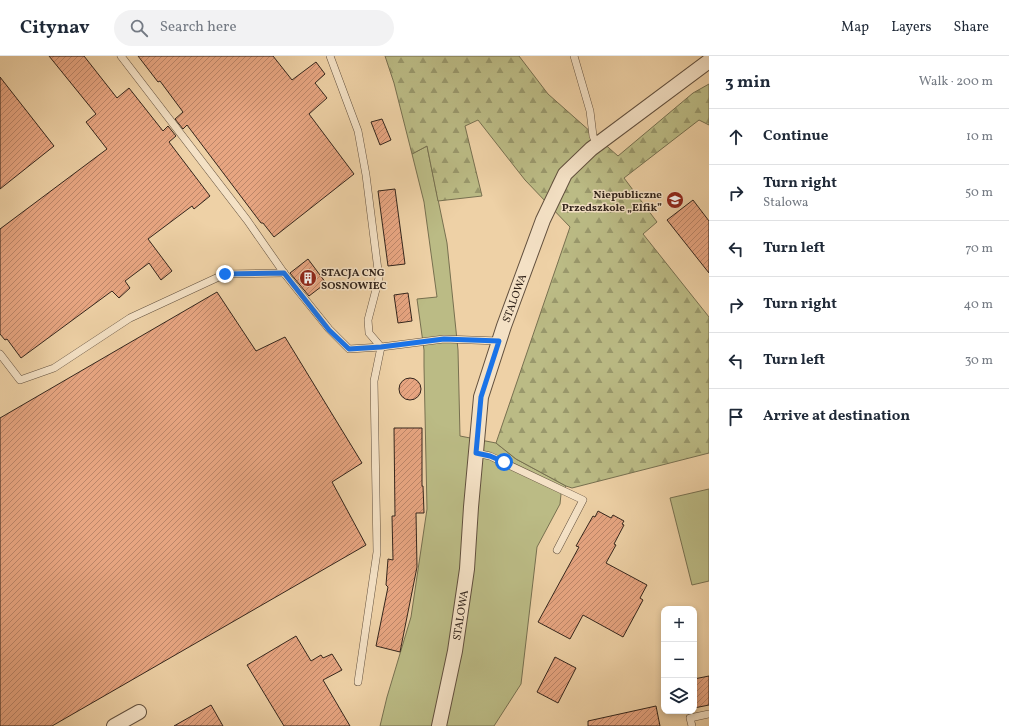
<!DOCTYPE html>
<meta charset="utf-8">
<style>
body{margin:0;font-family:Vollkorn,serif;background:#f2f2f3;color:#1f2937}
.controls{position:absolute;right:12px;bottom:12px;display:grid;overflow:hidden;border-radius:8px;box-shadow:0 2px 6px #0003}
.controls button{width:36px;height:36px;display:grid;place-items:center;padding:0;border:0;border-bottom:1px solid #e0e1e3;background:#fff;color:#1f2937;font:20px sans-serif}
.stop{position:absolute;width:12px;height:12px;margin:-9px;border:3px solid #1a73e8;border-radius:50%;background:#fff}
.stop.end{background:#1a73e8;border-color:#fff;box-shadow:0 1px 4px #0008}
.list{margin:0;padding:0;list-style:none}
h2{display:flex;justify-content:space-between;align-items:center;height:52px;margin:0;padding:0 16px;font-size:17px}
h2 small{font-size:13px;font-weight:400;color:#747a83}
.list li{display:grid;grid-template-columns:26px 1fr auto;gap:12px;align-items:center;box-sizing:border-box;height:56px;padding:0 16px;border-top:1px solid #e0e1e3}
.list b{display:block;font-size:15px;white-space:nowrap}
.list p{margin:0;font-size:13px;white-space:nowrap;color:#747a83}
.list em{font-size:13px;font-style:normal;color:#747a83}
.icon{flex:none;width:22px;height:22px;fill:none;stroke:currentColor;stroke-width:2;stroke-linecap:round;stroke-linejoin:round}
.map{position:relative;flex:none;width:709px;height:670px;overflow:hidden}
header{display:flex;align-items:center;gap:24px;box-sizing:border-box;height:56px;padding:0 20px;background:#fff;border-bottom:1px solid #e0e1e3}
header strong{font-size:19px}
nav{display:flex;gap:22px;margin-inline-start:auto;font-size:14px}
.search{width:280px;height:36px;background:#f2f2f3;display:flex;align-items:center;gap:10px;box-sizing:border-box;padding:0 14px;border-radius:22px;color:#747a83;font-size:15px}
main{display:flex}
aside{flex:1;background:#fff}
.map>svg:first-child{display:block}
.grass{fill:#bbbb85;stroke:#777050}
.forest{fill:url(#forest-firs);stroke:#777050}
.building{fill:url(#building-hatch);stroke:#33251c}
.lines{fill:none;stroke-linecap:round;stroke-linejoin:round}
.lane-casing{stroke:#62503e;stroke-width:8}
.street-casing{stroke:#62503e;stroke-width:16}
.lane{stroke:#f4e1c5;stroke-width:7}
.street{stroke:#f4e1c5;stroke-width:14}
.route{stroke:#1a73e8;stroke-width:5}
.labels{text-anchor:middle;stroke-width:3;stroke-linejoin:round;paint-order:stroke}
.poi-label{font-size:11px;font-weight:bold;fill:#33251c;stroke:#f4e1c5;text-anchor:end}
.street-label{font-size:11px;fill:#33251c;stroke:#f4e1c5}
</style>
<header>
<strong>Citynav</strong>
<div class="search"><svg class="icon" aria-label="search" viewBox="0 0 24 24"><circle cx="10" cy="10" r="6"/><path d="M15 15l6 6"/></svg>Search here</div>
<nav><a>Map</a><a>Layers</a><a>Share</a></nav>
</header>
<main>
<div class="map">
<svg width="709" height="670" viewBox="0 0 709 670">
<defs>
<pattern id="forest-firs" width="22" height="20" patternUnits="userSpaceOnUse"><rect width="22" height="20" fill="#bbbb85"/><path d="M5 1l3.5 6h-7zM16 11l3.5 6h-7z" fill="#99986c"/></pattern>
<pattern id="building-hatch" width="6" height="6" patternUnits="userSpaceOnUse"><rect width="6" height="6" fill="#e7a581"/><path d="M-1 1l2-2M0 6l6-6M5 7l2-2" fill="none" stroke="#bc8669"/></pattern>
</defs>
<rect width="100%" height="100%" fill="#eed1a6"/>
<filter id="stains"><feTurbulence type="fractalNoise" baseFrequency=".005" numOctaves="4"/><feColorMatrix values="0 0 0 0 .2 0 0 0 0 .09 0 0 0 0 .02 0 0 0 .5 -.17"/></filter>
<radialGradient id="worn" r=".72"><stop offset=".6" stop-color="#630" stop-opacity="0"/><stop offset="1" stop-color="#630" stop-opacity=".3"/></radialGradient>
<g class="grass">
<path d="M427 90 447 187 458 294 460 380 496 387 516 403 566 430 561 438 560 448 537 491 521 628 494 670H380L387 641 411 561 427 453 424 310V294L417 243 437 241 424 146 412 98Z"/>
<path d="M709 433V525L692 529 670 442Z"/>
</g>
<path class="forest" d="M385 0H519L548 38 618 100 693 37 709 28V69L699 64 624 122 657 166 643 178 709 261V397L572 432 566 430 516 403 496 387 570 171 525 124 478 64 465 70 482 140 438 145 427 90 412 98 394 27Z"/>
<g class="building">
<path d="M49 0H84L117 42 129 32 163 75 168 70 176 80 169 86 210 140 194 153 192 150 148 183 172 215 161 224 149 207 125 225 130 232 119 242 112 235 21 302 7 283 5 284 0 278V173L107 93 86 66 96 58Z"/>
<path d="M138 0H273L292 24 316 6 325 18 315 27 327 42 309 58 354 118 274 181 263 167H261L187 69 183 73 175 63 183 56 160 25 158 26Z"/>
<path d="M0 21 54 90 0 133Z"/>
<path d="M382 63 391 84 380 89 371 66Z"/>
<path d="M395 133 405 208 388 210 378 135Z"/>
<path d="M693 144 709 165V217L667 164Z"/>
<path d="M308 203 326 227 309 240 290 217Z"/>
<path d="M217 236 256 295 285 281 362 407 332 426 366 489 52 670H0V362Z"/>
<path d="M408 237 412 265 398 267 394 239Z"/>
<circle cx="410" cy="333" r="11"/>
<path d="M394 372H422V430H423L424 457H416L417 511 400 596 376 590 388 531 386 529 388 503 393 504 392 460H395Z"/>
<path d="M598 455 611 462 613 459 624 465 622 468 624 469 614 488 616 489 606 507 647 529 640 542 643 544 623 581 583 559 570 583 538 566 579 491 576 490 593 460 595 461Z"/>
<path d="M296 580 311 605 321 599 323 602 332 598 342 614 323 624 350 670H284L247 609Z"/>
<path d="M555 601 576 612 558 647 537 636Z"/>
<path d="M709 620V649L694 652V623Z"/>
<path d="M211 649 223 670H174Z"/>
<path d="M656 650 660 670H588V665Z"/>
</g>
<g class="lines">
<g class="lane-casing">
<g id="lane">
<path d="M121 0 247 164 284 217 329 273 349 293 381 291 444 283 499 285"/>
<path d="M330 0 358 75 366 119 379 222 368 264 369 277 381 291"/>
<path d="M574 0 590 55 593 80 597 89"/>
<path d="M0 298 20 324 54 312 130 262 225 218 284 217"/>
<path d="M476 397 490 400 583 444 557 494"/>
<path d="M358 626 377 496 374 325 381 291"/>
<path d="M692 670 690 662 709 658"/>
</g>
</g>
<g class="street-casing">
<g id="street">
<path d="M114 670 139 656"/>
<path d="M439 670 455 595 467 513 471 451 481 341 504 270 543 164 565 118 591 93 709 5"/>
</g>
</g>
<use href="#lane" class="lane"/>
<use href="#street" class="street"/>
</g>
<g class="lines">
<path class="route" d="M225 218 284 217 329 274 349 293 381 291 444 283 499 285 481 341 476 397 490 400 504 406"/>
</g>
<defs>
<g id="school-disc" transform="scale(0.9)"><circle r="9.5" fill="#8f2418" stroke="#f4e1c5"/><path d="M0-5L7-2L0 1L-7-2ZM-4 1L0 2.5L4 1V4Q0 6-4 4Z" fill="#fff"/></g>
<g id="building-disc" transform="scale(0.9)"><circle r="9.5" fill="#8f2418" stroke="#f4e1c5"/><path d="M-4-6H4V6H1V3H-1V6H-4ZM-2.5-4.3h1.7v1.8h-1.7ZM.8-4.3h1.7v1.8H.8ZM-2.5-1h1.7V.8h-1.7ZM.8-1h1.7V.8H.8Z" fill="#fff"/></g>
</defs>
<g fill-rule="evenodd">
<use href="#school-disc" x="675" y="144"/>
<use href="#building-disc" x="308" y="222"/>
</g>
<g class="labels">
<g class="poi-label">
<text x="662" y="142">Niepubliczne<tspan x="662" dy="13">Przedszkole „Elfik”</tspan></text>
<text x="321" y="220" text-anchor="start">STACJA CNG<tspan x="321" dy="13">SOSNOWIEC</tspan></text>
</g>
<g class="street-label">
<text transform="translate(514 242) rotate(-70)" y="4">STALOWA</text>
<text transform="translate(460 559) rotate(-81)" y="4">STALOWA</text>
</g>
</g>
<rect width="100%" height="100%" filter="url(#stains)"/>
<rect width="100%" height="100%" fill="url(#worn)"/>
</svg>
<div class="controls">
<button>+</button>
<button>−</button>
<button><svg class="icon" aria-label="layers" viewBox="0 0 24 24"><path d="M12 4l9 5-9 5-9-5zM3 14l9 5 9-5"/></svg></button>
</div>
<div class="stop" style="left:504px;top:406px"></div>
<div class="stop end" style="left:225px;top:218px"></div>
</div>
<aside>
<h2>3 min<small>Walk · 200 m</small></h2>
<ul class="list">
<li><svg class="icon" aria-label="ahead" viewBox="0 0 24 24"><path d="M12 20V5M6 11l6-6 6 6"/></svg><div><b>Continue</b></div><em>10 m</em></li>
<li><svg class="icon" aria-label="right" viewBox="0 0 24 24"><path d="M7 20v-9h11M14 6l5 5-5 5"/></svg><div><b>Turn right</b><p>Stalowa</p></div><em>50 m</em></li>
<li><svg class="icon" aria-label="left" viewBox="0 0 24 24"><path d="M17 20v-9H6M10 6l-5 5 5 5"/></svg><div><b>Turn left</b></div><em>70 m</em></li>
<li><svg class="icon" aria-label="right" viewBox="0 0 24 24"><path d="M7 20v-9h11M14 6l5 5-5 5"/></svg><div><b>Turn right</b></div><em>40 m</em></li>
<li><svg class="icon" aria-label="left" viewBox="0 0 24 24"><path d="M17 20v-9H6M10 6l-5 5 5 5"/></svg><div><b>Turn left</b></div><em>30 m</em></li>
<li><svg class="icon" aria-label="arrive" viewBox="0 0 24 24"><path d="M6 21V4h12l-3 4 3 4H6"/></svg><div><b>Arrive at destination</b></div></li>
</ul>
</aside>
</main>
